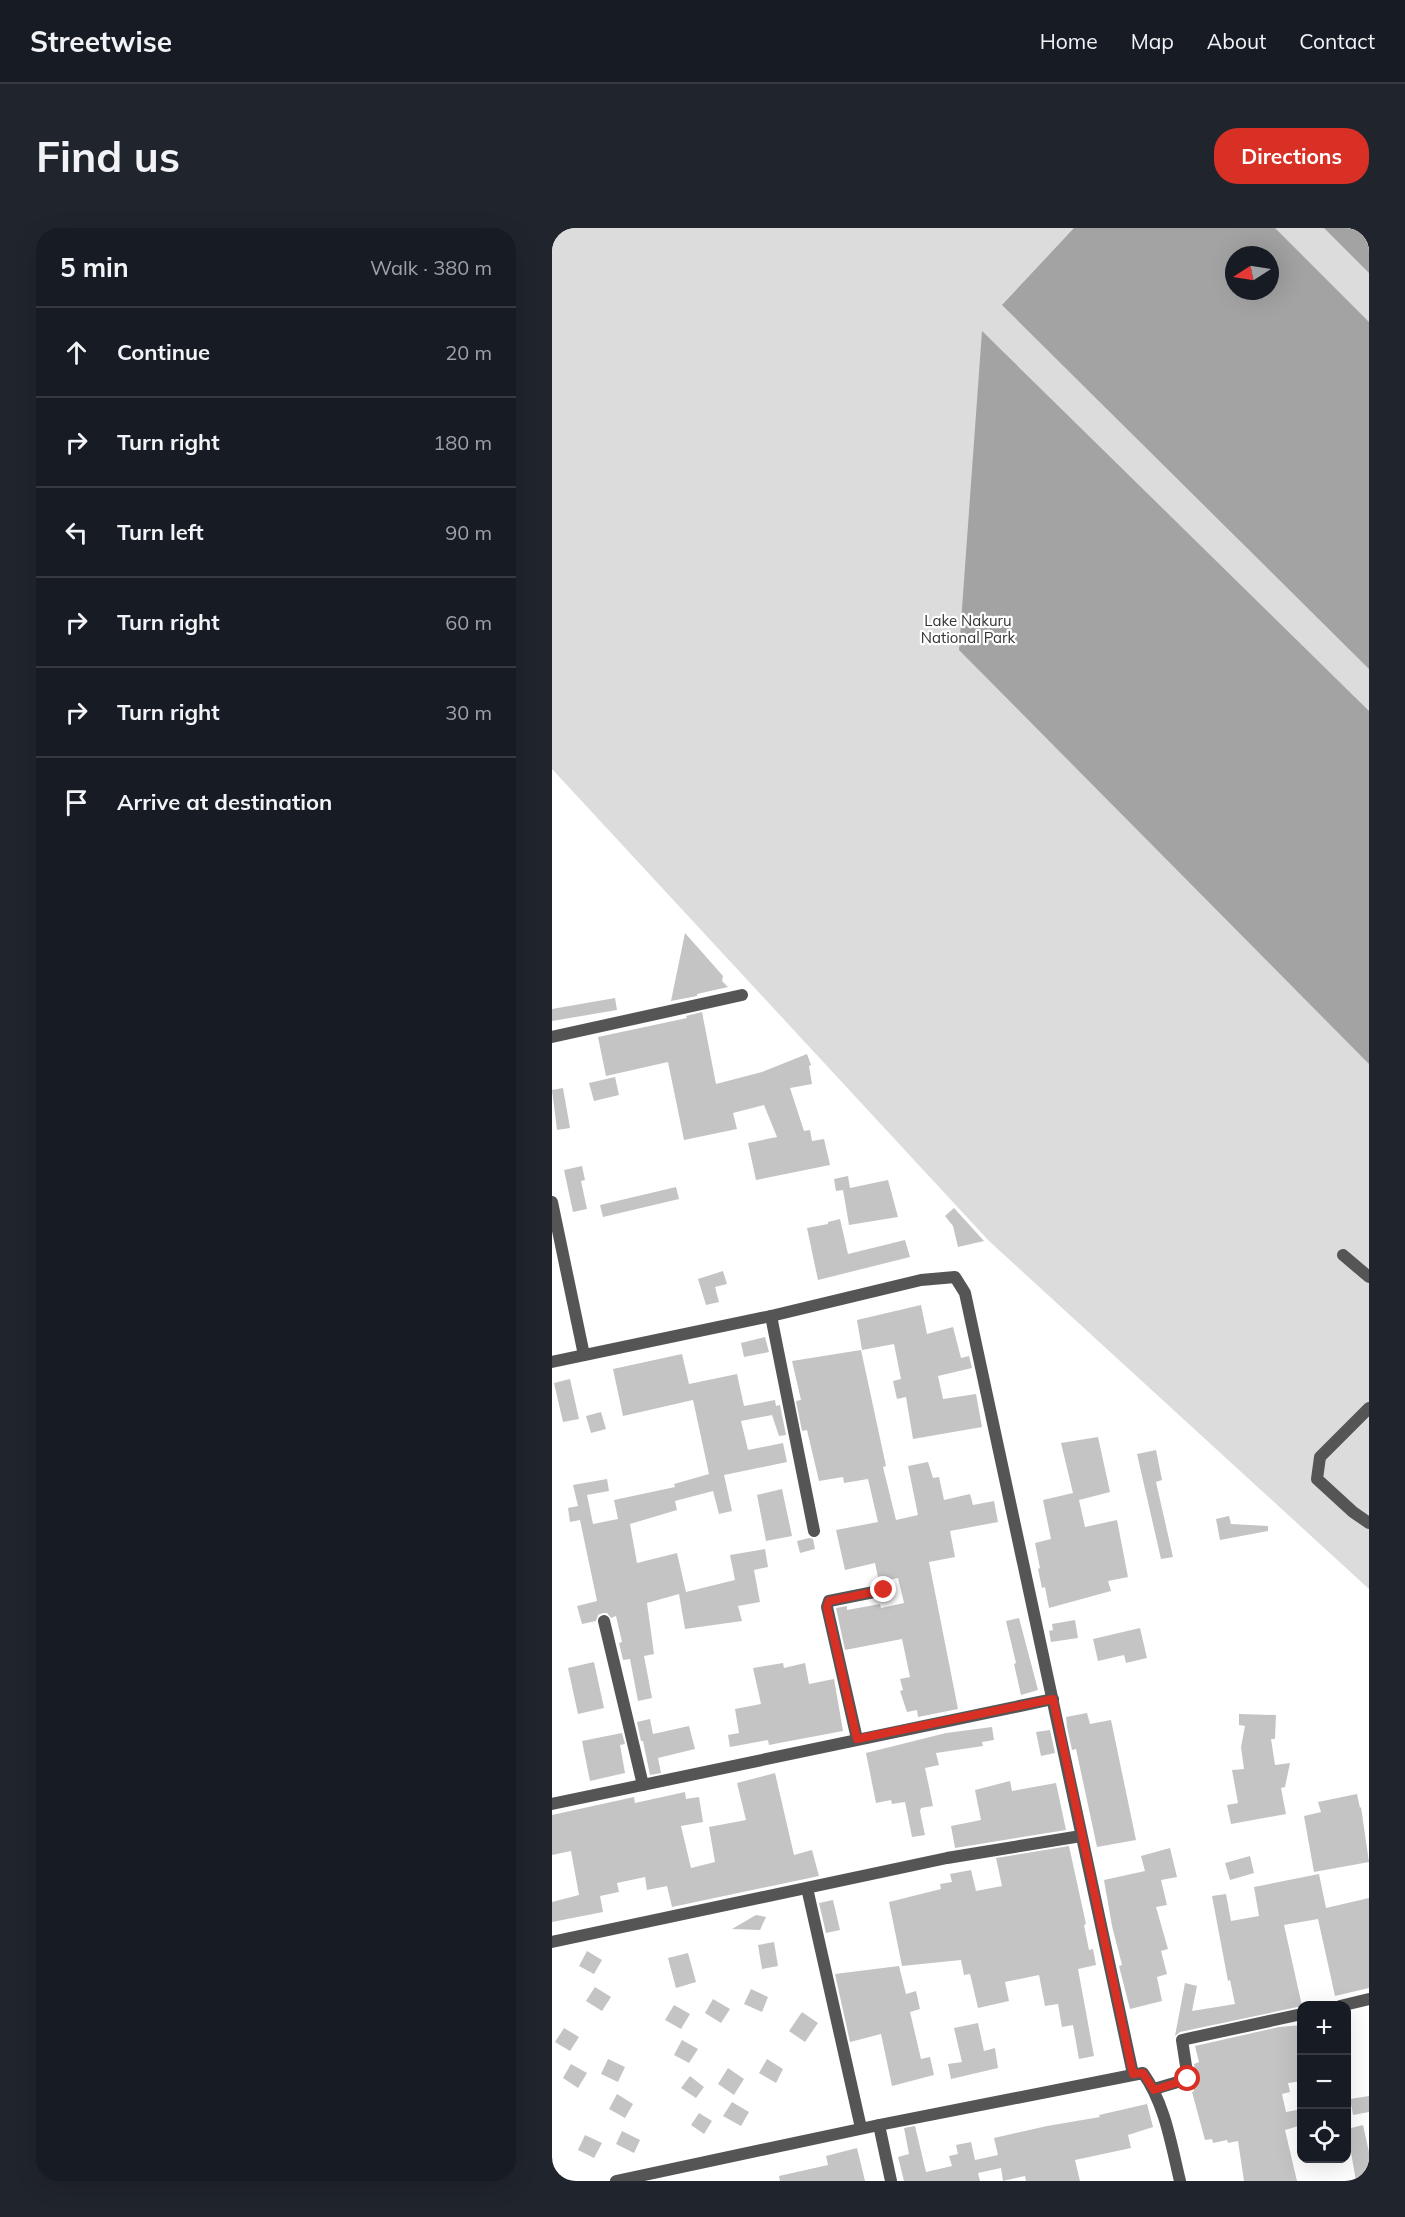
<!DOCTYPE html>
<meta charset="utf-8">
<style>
body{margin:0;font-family:Mulish,sans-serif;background:#20242c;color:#f1f3f6}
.controls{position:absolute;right:18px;bottom:18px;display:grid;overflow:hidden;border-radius:12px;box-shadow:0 6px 24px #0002}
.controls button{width:54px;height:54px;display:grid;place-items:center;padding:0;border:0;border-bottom:2px solid #363941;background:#171b24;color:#f1f3f6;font:30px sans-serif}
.compass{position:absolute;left:673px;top:18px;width:54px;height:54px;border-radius:50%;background:#171b24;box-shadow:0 6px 24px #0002;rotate:258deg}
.stop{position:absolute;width:18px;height:18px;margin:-14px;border:4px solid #d93025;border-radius:50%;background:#fff}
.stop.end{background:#d93025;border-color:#fff;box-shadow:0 2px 6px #0008}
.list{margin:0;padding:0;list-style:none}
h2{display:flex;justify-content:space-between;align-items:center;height:78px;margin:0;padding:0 24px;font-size:26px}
h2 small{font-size:20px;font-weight:400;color:#9ea1a6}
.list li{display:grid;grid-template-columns:39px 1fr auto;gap:18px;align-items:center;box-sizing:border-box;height:90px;padding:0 24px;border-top:2px solid #363941}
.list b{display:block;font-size:22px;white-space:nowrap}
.list em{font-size:20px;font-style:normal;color:#9ea1a6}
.icon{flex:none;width:33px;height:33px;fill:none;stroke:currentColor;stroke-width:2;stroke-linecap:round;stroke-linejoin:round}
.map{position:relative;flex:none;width:817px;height:1953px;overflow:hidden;border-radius:24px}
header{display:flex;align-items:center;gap:36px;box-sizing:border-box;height:84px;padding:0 30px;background:#171b24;border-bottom:2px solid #363941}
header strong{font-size:28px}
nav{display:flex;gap:33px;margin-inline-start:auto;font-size:21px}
.intro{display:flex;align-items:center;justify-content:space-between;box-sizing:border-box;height:144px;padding:0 36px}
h1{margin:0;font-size:42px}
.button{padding:15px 27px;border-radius:24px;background:#d93025;color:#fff;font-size:21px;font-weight:700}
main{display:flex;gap:36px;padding:0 36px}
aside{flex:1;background:#171b24;border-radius:24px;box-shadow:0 6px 24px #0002}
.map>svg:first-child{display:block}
.green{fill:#dcdcdc;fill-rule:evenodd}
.water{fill:#a3a3a3;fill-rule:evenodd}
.building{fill:#c4c4c4}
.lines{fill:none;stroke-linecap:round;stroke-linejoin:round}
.minor{stroke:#555;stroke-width:12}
.route{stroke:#d93025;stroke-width:8}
.labels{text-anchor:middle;stroke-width:4.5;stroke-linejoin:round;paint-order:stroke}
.park-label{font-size:15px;fill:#333;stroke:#fff}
</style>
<header>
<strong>Streetwise</strong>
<nav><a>Home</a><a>Map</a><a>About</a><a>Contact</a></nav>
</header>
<div class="intro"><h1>Find us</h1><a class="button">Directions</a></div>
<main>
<aside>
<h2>5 min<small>Walk · 380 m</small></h2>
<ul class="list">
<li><svg class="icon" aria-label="ahead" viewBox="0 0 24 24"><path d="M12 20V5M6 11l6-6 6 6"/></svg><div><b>Continue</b></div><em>20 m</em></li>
<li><svg class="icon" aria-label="right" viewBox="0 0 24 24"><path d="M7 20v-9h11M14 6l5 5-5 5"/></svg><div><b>Turn right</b></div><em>180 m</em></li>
<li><svg class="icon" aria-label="left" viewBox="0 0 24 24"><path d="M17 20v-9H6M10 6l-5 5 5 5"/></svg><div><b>Turn left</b></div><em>90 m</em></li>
<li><svg class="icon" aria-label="right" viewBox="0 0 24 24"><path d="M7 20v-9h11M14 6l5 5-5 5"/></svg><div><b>Turn right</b></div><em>60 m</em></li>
<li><svg class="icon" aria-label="right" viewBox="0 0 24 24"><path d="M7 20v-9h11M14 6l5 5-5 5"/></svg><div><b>Turn right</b></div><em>30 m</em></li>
<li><svg class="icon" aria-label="arrive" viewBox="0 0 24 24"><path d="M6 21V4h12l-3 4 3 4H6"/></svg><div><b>Arrive at destination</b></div></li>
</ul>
</aside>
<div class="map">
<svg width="817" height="1953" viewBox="0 0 817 1953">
<rect width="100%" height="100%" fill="#fff"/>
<path class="green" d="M0 0H817V1361L437 1013 0 541ZM682 27H718V63H682Z"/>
<g class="water">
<path d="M522 0H723L817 94V441L450 77ZM682 27H718V63H682Z"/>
<path d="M772 0H817V45Z"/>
<path d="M430 103 817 483V836L407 422Z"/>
</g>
<g class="building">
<path d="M133 705 171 748 170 753 176 759 145 766V768L119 773Z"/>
<path d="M63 770 65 782 0 793V781Z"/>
<path d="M150 784 164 856 210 844 255 826 259 837 257 838 260 856 238 860 252 903 258 902 260 913 272 911 278 937 204 952 196 915 225 909 212 877 181 885 185 901 132 912 116 834 54 848 46 809 135 790 134 788Z"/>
<path d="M63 849 67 867 42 873 37 855Z"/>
<path d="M11 860 18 900 5 902 0 862Z"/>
<path d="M30 938 33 952 29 953 35 981 21 984 12 942Z"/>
<path d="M296 948 298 960 336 952 346 989 297 997 291 962 284 963 282 951Z"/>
<path d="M124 959 127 971 51 989 48 977Z"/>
<path d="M402 980 432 1013 406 1019 401 998 393 988Z"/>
<path d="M288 991 296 1026 353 1012 358 1029 266 1052 255 1000 276 996V994Z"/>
<path d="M171 1043 175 1056 163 1059 167 1074 154 1077 146 1051Z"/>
<path d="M369 1077 375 1106 401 1099 409 1130 417 1128 420 1140 386 1148 391 1171 424 1166 430 1199 361 1211 354 1169 345 1171 341 1153 349 1151 342 1116 310 1122 305 1092Z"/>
<path d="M213 1109 217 1124 192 1129 189 1115Z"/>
<path d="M309 1122 334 1238 331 1239 344 1292 366 1287 356 1238 376 1234 381 1250 387 1249 392 1272 418 1266 421 1277 442 1273 446 1294 398 1303 403 1329 377 1334 406 1481 366 1489 365 1482 355 1484 348 1463 351 1462 348 1451 358 1449 350 1411 293 1422 284 1380 295 1378V1382L328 1376 329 1380 352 1375 346 1350 327 1354 323 1335 293 1342 284 1302 326 1294 316 1251 292 1255 291 1249 267 1253 255 1202 250 1203 244 1173 249 1172 240 1133Z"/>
<path d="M130 1126 137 1156 185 1146 192 1178 223 1172 224 1178 228 1177 234 1207 227 1208 220 1187 189 1193 196 1222 231 1215 235 1234 172 1247 180 1283 167 1286 161 1263 123 1273 125 1282 78 1296 85 1335 125 1325 134 1364 183 1352 178 1327 213 1321 216 1339 202 1342 208 1374 186 1378 190 1393 133 1401 127 1366 95 1375 102 1426 92 1428 100 1470 86 1473 78 1431 71 1432 67 1415 70 1414 64 1388 59 1390 55 1385H51L46 1387 44 1393 30 1396 25 1378 45 1373 28 1292 18 1294 16 1280 26 1278 21 1257 55 1251 57 1263 35 1267 41 1296 66 1291 62 1272 123 1259 122 1256 157 1246 141 1172 71 1188 61 1141Z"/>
<path d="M18 1151 27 1191 11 1194 2 1155Z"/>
<path d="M49 1184 54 1201 39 1205 34 1188Z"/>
<path d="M546 1209 558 1264 527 1272 533 1299 565 1292 576 1349 556 1353 559 1363 497 1380 493 1359 490 1360 486 1341 488 1340 483 1315 499 1311 491 1272 521 1265 509 1215Z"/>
<path d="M604 1222 610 1252 604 1254 621 1329 609 1331 585 1226Z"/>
<path d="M230 1261 240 1308 214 1313 205 1267Z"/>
<path d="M677 1288 679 1296 716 1298V1303L668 1312 664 1291Z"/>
<path d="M257 1310 261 1311 263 1321 248 1325 245 1313Z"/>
<path d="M467 1390 486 1462 469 1467 462 1436 464 1435 454 1393Z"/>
<path d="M523 1392 526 1410 499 1414 497 1403 501 1402 500 1396Z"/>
<path d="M588 1400 595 1430 574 1435 572 1427 546 1433 541 1411Z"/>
<path d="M42 1434 52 1480 26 1486 16 1440Z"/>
<path d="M231 1435 232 1440 253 1435 257 1456 282 1451 291 1503 227 1515 217 1517 216 1512 178 1519 176 1507 187 1505 183 1481 209 1476 201 1440Z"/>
<path d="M535 1485 538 1496 559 1492 584 1612 545 1619 524 1521 520 1522 515 1499 514 1489Z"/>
<path d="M687 1486 724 1487 723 1511H719L723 1537 738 1535 733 1559 729 1560 734 1586 679 1596 675 1577 686 1575 680 1542 692 1541 689 1519 693 1498 687 1497Z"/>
<path d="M98 1491 101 1506 137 1498 143 1521 106 1530 109 1545 98 1547 91 1513H89L85 1494Z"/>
<path d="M440 1499 442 1512 430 1514 431 1518 384 1525 387 1537 373 1540 381 1578 369 1580 368 1583 373 1607 360 1609 353 1574 340 1576 339 1572 324 1575 314 1525 394 1505Z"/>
<path d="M498 1502 503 1525 489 1528 484 1504Z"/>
<path d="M70 1505 73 1516 68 1517 73 1545 38 1553 30 1513Z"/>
<path d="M223 1545 242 1627 260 1622 267 1648 120 1679 115 1658 95 1662 93 1649 65 1655 67 1664 48 1668 51 1684 0 1694V1674L27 1667 19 1623 0 1627V1587L82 1569 83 1575 133 1564 134 1571 147 1569 151 1594 129 1598 139 1640 163 1634 157 1599 194 1592 185 1555Z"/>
<path d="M458 1553 460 1563 504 1555 514 1602 403 1620 399 1598 429 1592 423 1562Z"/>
<path d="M805 1566 808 1580 809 1579 817 1634 762 1644 752 1588 769 1584 766 1574Z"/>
<path d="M517 1618 534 1696 532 1697 537 1722 541 1721 544 1737 526 1741 542 1828 527 1831 521 1797 510 1799 506 1776 493 1778 487 1747 453 1754 457 1773 426 1780 418 1746 412 1747 409 1732 350 1738 337 1674 389 1661 388 1656 400 1654 398 1646 419 1642 424 1663 450 1658 444 1630Z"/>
<path d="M618 1620 625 1649 609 1652 615 1677 604 1679 616 1721 609 1723 615 1746 605 1749 610 1773 578 1781 567 1738 570 1737 560 1698 552 1652 593 1643 589 1628Z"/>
<path d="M698 1628 702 1645 678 1652 673 1635Z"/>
<path d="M767 1646 774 1680 817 1670V1760L783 1768 766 1691 732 1697 750 1778 628 1804 623 1808 633 1755 645 1758 640 1783 683 1776 678 1752 676 1753 660 1668 674 1666 679 1693 707 1688 702 1659Z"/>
<path d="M281 1672 288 1702 274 1705 267 1675Z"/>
<path d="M204 1687 214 1689 208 1702 180 1701Z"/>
<path d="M222 1714 226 1738 210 1741 206 1717Z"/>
<path d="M35 1723 50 1732 42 1746 27 1738Z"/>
<path d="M136 1725 144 1754 124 1760 116 1730Z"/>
<path d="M347 1738 354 1766 364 1763 368 1781 358 1784 369 1831 378 1829 382 1847 340 1858 329 1806 298 1814 283 1746Z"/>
<path d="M43 1759 59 1769 50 1783 34 1773Z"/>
<path d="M199 1761 216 1769 210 1784 192 1776Z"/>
<path d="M161 1771 178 1781 169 1795 153 1785Z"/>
<path d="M122 1777 138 1786 129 1801 113 1792Z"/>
<path d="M250 1784 266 1795 253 1814 237 1803Z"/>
<path d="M426 1795 432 1823 443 1820 446 1840 399 1851 396 1836 410 1834 402 1800Z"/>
<path d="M750 1797V1853L736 1855 738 1864 730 1866 734 1884 750 1881V1897L733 1902 745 1953H692L686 1913 676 1915 675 1912 661 1915 660 1911 653 1912 640 1864 642 1863 641 1858 644 1850 642 1836 647 1834 643 1818 727 1799Z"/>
<path d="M12 1800 27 1809 18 1823 3 1814Z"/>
<path d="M130 1812 146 1821 137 1835 122 1827Z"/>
<path d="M56 1831 73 1839 66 1854 49 1846Z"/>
<path d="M215 1831 231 1841 224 1855 207 1845Z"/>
<path d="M19 1836 35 1845 26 1860 11 1850Z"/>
<path d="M176 1840 192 1851 182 1867 166 1856Z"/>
<path d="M138 1848 152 1859 144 1870 129 1860Z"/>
<path d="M65 1866 81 1876 73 1890 57 1881Z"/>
<path d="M817 1868V1884L801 1887 798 1871Z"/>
<path d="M180 1874 197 1884 189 1898 171 1888Z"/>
<path d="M595 1876 601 1899 576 1907 579 1920 523 1932 528 1953H474L473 1948 451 1953 449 1940 426 1945 428 1953H352L346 1929 357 1926 352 1900 363 1898 374 1944 400 1938 397 1928 406 1926 404 1917 419 1914 423 1932 446 1927 442 1910 495 1898 548 1889 547 1887Z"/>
<path d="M147 1885 160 1893 152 1906 139 1897Z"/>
<path d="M811 1897 817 1924V1953H804L795 1901Z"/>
<path d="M70 1903 88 1912 82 1925 64 1916Z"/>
<path d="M33 1907 50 1915 42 1930 26 1922Z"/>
<path d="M305 1920 313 1953H228L227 1948 276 1937 274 1928Z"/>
</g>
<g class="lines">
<g class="minor">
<path d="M0 809 190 767"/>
<path d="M0 974 32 1127"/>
<path d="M791 1027 817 1049"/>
<path d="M219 1088 262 1303"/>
<path d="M0 1134 219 1088 369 1052 403 1049 413 1065 581 1846"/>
<path d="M817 1180 768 1229 765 1251 801 1284 817 1295"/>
<path d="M52 1393 91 1557"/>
<path d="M305 1511 275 1379 277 1373 332 1362"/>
<path d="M0 1576 501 1471"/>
<path d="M255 1660 309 1900"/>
<path d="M0 1714 395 1630 529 1608"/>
<path d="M788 1778 817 1771"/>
<path d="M602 1861 636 1851 630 1812 750 1786"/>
<path d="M327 1897 339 1953"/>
<path d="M64 1953 327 1897 591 1845C613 1876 619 1916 628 1953"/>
</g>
</g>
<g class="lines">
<path class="route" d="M332 1362 277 1373 275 1379 305 1511 501 1471 581 1846 591 1845 602 1862 636 1851"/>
</g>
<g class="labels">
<g class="park-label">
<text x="416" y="398">Lake Nakuru<tspan x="416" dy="17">National Park</tspan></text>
</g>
</g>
</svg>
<div class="controls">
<button>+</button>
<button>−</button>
<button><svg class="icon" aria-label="locate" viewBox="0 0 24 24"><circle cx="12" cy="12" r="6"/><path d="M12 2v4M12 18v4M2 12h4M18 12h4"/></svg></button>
</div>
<svg class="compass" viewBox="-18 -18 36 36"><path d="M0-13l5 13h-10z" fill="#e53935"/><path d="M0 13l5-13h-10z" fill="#9ea1a6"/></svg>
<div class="stop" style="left:636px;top:1851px"></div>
<div class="stop end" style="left:332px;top:1362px"></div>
</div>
</main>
